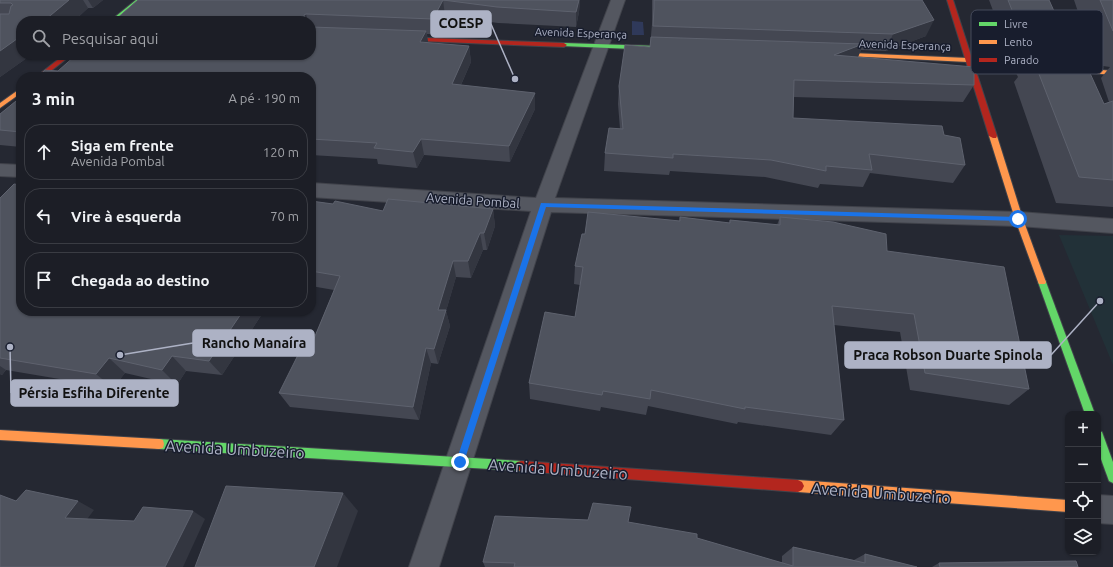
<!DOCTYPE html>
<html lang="pt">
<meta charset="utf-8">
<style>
body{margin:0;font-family:Ubuntu,sans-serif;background:#292b32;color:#f1f3f6}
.controls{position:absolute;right:12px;bottom:12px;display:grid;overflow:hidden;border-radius:8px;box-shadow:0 1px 3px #0004}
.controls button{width:36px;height:36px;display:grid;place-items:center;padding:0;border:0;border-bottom:1px solid #3a3c43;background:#1c1e26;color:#f1f3f6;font:20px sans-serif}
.stop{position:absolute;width:12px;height:12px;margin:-9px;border:3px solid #1a73e8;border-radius:50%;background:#fff}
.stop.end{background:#1a73e8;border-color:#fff;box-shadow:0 1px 4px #0008}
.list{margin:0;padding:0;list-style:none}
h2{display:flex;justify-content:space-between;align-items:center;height:52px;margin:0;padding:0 16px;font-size:17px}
h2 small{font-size:13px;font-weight:400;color:#a0a2a7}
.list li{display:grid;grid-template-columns:26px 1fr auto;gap:12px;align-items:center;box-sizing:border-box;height:56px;margin:0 8px 8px;padding:0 8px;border:1px solid #3a3c43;border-radius:16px}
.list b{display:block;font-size:15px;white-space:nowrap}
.list p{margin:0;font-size:13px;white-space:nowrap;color:#a0a2a7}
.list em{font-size:13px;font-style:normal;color:#a0a2a7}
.icon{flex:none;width:22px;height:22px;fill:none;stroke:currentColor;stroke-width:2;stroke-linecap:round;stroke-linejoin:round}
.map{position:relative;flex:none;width:1113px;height:567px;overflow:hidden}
.search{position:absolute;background:#1c1e26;box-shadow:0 1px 3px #0004;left:16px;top:16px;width:300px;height:44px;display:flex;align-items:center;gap:10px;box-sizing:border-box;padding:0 14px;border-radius:16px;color:#a0a2a7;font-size:15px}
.panel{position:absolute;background:#1c1e26;box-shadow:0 1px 3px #0004;left:16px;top:72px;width:300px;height:244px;border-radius:16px}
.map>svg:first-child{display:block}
.green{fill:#223138}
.water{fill:#2f395a}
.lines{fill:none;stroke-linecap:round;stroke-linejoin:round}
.street-casing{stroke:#41434b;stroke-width:2}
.fast-casing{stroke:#41434b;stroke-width:2}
.slow-casing{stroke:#41434b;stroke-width:2}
.jam-casing{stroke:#41434b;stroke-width:2}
.street{fill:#545760;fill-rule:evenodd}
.fast{fill:#63d668;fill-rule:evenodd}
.slow{fill:#ff974d;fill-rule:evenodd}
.jam{fill:#b3261e;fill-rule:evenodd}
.wall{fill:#444752}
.shaded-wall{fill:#333640}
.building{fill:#4f535e;stroke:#5e626e}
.route{fill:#1a73e8}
.labels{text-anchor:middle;stroke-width:3;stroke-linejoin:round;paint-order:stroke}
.far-street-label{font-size:11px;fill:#adb2c5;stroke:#181d2d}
.street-label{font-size:13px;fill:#adb2c5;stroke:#181d2d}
.near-street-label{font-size:16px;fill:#adb2c5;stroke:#181d2d}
.key{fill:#181d2d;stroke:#454a5b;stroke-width:1}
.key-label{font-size:11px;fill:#adb2c5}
.leader{fill:none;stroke:#adb2c5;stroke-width:1.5}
.callout-dot{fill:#adb2c5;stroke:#181d2d;stroke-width:1.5}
.callout{fill:#adb2c5;stroke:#adb2c5;stroke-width:1.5}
.callout-label{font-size:14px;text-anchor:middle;font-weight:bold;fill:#111}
</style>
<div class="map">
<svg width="1113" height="567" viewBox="0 0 1113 567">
<rect width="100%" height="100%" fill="#252832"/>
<path class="green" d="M1059 235 1113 236V365Z"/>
<path class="water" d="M632 21 643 22 644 35H632Z"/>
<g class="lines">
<g class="street-casing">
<g id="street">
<path d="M611 0H625L555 198 1019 212 1113 219V233L1019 226 551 212 439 567H409L531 211 311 197V183L536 198Z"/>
<path d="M0 164 21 165V177L0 176Z"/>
<path d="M1098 495 1113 496V524L1098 523Z"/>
</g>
</g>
<g class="fast-casing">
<g id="fast">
<path d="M136 0H143L117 21H110Z"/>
<path d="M564 43 656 46 659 48 656 50 562 46V44Z"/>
<path d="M1042 278 1045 280 1046 282 1095 414H1085L1038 282 1039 280Z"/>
<path d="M1098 431 1102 432 1113 462V483L1109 481 1098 451Z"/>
<path d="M159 439 521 461 525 462 527 466 525 470 521 471 159 449 155 448 154 444 155 440Z"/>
</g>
</g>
<g class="slow-casing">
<g id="slow">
<path d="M828 52 968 58 1113 71V75L968 62 826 55V53Z"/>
<path d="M21 88V93L0 108V103Z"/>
<path d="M990 134H993L997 136 1023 219 1046 282 1045 284H1039L1038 282 1015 219 989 136Z"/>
<path d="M0 430 159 439 163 440 164 444 163 448 159 449 0 440Z"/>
<path d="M798 480 1068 500V512L798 492 794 490 792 486 794 482Z"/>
</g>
</g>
<g class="jam-casing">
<g id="jam">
<path d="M947 0H953L997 136 996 138H993L989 136Z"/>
<path d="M398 37 564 43 567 45 564 47 396 40V38Z"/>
<path d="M64 55H71L43 77H36Z"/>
<path d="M521 461 798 480 802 482 804 486 802 490 798 492 521 471 517 470 515 466 517 462Z"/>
</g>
</g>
<use href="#street" class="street"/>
<use href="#fast" class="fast"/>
<use href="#slow" class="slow"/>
<use href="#jam" class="jam"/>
</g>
<g class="wall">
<path d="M0 0H103L93 8H88L74 21H21V55H31L0 77Z"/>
<path d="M138 0H580L579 12 576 27 498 23 445 16 435 34H427L428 43 469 46 471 62 461 85 535 109 510 162 424 155 417 168 378 164 377 159 311 155V77L58 71 311 55V21H114Z"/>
<path d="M652 0H922L926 36 886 51 861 50 858 57 974 85 963 102 794 97 793 118 944 135 965 165 953 183 870 173 863 187 820 184 818 188 765 177 670 171 669 175 604 171 605 153 620 129 618 104 619 86 650 47 652 24Z"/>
<path d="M989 0H1049L1068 42 1064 48 1104 104 1109 102 1101 78 1110 67 1096 65 1074 0H1113V207L1056 203 1014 82 1018 77 1015 71 1023 59 1011 58Z"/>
<path d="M21 92V147L0 145V114L18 99 16 96Z"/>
<path d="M0 198 264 311 222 375 186 371 177 385 125 373 113 388 6 370 2 375 0 374Z"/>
<path d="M311 201 383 211 493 209 495 226 487 250H483L471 278 456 277 446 311 450 326 438 364 431 363 419 420 290 407 279 393 308 353 334 290 311 286Z"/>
<path d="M680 217 729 223 730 220 777 225 780 217 887 251 1029 389 1009 405 910 390 900 332 834 325 844 420 831 435 738 422 737 424 648 406 646 415 601 407 600 411 530 399 529 383 575 317 580 285 574 284 575 266 679 221Z"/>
<path d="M628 522 697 538 782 563V556L793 547 854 560 865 554 917 567H485L483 562Z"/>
<path d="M939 563 1078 567H932Z"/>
</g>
<g class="shaded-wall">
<path d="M69 0H83L88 8 74 21H43Z"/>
<path d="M88 0H103L93 8Z"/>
<path d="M443 0 445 16 435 34 433 19Z"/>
<path d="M579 0H580L579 12 576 27V12Z"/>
<path d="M306 14 308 21H305L304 15Z"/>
<path d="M934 20 926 36 886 51 893 34Z"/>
<path d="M426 31 429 47 420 42Z"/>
<path d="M21 36V55H31L0 77V51Z"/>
<path d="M863 44 856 62 834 55Z"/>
<path d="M469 46 471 62 454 100 452 84Z"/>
<path d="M535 93V109L510 162 509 146Z"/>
<path d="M421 139 424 155 417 168 413 152Z"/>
<path d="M493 209 495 226 487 250 484 233Z"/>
<path d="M480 233 483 250 471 278 468 261Z"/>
<path d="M453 261 456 277 446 311 450 326 438 364 434 349 438 310Z"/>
<path d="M243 311H264L222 375 209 361Z"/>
<path d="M426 348 431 363 419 420 413 407Z"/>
<path d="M172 356 186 371 177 385 162 370Z"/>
<path d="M109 358 125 373 113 388 96 374Z"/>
<path d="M0 366 6 370 2 375 0 374Z"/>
<path d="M343 493 358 511 337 567H314Z"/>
<path d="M78 501 94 510 82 526 65 518Z"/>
<path d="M193 511 205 519 183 567H165Z"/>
</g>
<g class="building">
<path d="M0 0H69L51 15 43 21H21V36L0 51V14H9L11 6 13 5 11 3H0Z"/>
<path d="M138 0H579L576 12 497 7 443 0 433 19 306 14 304 15 305 21H114Z"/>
<path d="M654 0H922L934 20 893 34 653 26 654 8Z"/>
<path d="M1008 0H1049L1068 42 1023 38Z"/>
<path d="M1100 0H1113V31Z"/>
<path d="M311 27 426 31 420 42 469 46 452 84 535 93 509 146 421 139 413 152 374 148 377 143 311 139V77H38L45 70 58 71 76 55H311Z"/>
<path d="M651 37 863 44 834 55 974 67V85L794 80 793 118 942 126 944 135 960 138 965 165 869 154 872 170 826 166V171L771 160 673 154V158L605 153 609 128 623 129 619 86 625 45 650 47Z"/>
<path d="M1033 45 1079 49 1104 104 1113 101V180L1079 177 1032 56 1038 57Z"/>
<path d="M21 92V132L0 130V114L21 97 16 96Z"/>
<path d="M14 184 21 185V311H243L209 361 172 356 162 370 109 358 96 374 0 358V198Z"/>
<path d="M388 199 493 209 484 233H480L468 261H453L438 310H446L434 349 426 348 413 407 279 393 299 353H308L340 276 311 271V201L333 204 335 201 383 211Z"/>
<path d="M588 212 680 221V217L730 223V220L780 225V217L833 222 886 234 887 251 1004 267 1029 389 925 373 914 314 832 306 844 420 745 407V409L651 390 650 399 603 391 602 395 529 383 545 312 575 317 583 267 575 266 582 234H585Z"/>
<path d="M226 486 343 493 314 567H195Z"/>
<path d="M26 490 78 501 65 518 134 521 143 507 193 511 165 567H0V495L16 501Z"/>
<path d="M593 503 631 507 628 522 697 534V538L793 566V547L865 563V554L917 567H514L515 563 483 562 495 516 588 520Z"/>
<path d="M1076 561 1078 567H940L939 563Z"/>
</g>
<path class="route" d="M541 203 1018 217 1021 219 1018 221 546 207 464 462 460 466 456 462Z"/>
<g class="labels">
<g class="far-street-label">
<text transform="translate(581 33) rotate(2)" y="4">Avenida Esperança</text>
<text transform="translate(905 45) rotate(2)" y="4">Avenida Esperança</text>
</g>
<g class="street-label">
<text transform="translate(473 200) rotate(4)" y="5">Avenida Pombal</text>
</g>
<g class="near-street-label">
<text transform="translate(235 449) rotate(3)" y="6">Avenida Umbuzeiro</text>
<text transform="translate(558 469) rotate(4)" y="6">Avenida Umbuzeiro</text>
<text transform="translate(881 493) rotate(4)" y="6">Avenida Umbuzeiro</text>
</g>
</g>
<rect x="971" y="10" width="132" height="64" rx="6" class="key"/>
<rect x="979" y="22" width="18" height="4" fill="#63d668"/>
<rect x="979" y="40" width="18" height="4" fill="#ff974d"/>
<rect x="979" y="58" width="18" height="4" fill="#b3261e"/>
<g class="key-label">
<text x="1004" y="28">Livre</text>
<text x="1004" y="46">Lento</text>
<text x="1004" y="64">Parado</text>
</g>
<path class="leader" d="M515 79L491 24M120 355L193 343M1100 301L1051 355M10 347L11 393"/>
<g class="callout-dot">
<circle cx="515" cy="79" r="4"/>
<circle cx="120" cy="355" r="4"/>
<circle cx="1100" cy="301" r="4"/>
<circle cx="10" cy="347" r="4"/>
</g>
<g class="callout">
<rect x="431" y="11" width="60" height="26" rx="4"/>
<rect x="193" y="330" width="121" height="26" rx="4"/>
<rect x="845" y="342" width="206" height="26" rx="4"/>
<rect x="11" y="380" width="167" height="26" rx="4"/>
</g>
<g class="callout-label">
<text x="461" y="28">COESP</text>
<text x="254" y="348">Rancho Manaíra</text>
<text x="948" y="360">Praca Robson Duarte Spinola</text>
<text x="94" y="398">Pérsia Esfiha Diferente</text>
</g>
</svg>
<div class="controls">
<button>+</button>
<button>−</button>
<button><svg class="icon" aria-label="locate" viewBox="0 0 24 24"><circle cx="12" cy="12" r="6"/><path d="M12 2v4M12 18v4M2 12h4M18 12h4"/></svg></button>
<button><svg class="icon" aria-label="layers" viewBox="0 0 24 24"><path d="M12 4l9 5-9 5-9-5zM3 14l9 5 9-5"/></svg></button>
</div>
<div class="stop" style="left:1018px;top:219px"></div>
<div class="stop end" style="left:460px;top:462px"></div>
<div class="search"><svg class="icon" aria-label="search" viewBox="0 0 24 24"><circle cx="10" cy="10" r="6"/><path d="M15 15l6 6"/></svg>Pesquisar aqui</div>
<section class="panel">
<h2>3 min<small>A pé · 190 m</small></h2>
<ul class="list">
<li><svg class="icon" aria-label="ahead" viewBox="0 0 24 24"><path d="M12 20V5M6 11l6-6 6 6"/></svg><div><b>Siga em frente</b><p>Avenida Pombal</p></div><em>120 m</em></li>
<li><svg class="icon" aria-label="left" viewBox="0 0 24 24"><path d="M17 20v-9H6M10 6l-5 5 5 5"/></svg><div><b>Vire à esquerda</b></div><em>70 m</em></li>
<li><svg class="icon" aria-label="arrive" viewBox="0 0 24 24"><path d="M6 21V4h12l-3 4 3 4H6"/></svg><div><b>Chegada ao destino</b></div></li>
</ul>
</section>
</div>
